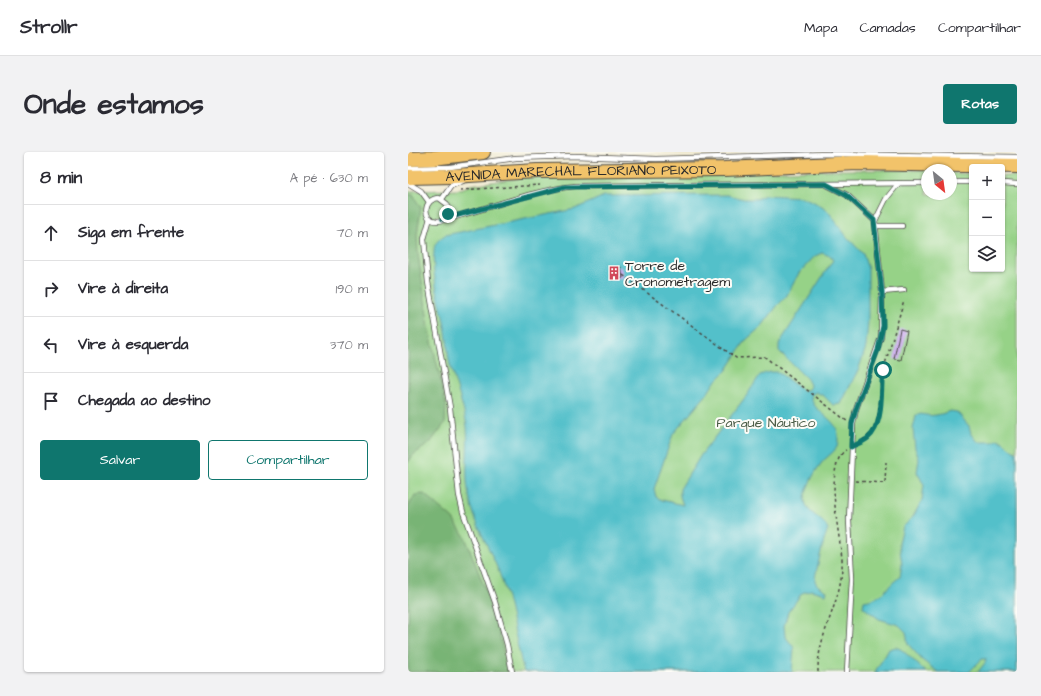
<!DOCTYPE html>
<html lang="pt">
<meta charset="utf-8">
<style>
body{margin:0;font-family:"Architects Daughter",sans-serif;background:#f2f2f3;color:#2b2b33}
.controls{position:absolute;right:12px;top:12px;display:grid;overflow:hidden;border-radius:4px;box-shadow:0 1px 3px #0004}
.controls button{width:36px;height:36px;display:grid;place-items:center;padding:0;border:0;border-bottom:1px solid #e1e1e2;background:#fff;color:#2b2b33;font:20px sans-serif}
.compass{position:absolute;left:513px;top:12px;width:36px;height:36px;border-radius:50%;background:#fff;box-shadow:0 1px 3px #0004;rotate:151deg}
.stop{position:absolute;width:12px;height:12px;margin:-9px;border:3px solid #0f766e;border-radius:50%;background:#fff}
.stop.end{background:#0f766e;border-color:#fff;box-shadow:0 1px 4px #0008}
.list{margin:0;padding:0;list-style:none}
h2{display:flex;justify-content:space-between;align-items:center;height:52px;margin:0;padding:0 16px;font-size:17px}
h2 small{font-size:13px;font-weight:400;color:#7c7c81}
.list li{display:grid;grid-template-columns:26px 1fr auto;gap:12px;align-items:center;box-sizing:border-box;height:56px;padding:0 16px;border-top:1px solid #e1e1e2}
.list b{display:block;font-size:15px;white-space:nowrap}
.list em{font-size:13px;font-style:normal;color:#7c7c81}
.actions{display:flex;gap:8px;padding:12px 16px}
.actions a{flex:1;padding:9px 0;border:1px solid #0f766e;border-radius:4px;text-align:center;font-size:14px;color:#0f766e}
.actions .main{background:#0f766e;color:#fff}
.icon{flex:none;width:22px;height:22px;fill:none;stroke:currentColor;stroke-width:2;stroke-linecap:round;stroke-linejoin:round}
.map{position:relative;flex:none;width:609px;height:520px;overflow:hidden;border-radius:4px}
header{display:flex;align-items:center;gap:24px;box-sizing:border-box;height:56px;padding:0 20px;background:#fff;border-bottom:1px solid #e1e1e2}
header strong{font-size:19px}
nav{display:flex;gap:22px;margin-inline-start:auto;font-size:14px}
.intro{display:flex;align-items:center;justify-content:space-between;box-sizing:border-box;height:96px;padding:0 24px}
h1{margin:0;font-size:28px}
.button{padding:10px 18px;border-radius:4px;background:#0f766e;color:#fff;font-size:14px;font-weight:700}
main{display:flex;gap:24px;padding:0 24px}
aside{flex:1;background:#fff;border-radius:4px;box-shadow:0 1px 3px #0004}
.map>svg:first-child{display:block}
.green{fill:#96d287;stroke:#607e59}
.forest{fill:#78b474;stroke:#527050}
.water{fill:#52c0ca;stroke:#3e767a;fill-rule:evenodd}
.building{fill:#c6a3ec}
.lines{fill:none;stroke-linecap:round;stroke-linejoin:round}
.service-casing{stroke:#494844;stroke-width:6}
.primary-casing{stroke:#494844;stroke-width:16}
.path{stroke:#494844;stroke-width:1.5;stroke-dasharray:3 3;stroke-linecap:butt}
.service{stroke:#fff;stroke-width:4.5}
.primary{stroke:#f2c36a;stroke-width:14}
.route{stroke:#0f766e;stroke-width:5}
.labels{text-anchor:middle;stroke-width:4;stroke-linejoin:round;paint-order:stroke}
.street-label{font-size:14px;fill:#2b2b2b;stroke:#fdfcf7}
.poi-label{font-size:14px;fill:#2b2b2b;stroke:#fdfcf7;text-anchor:start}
.park-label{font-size:14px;fill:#4b5d47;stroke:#fdfcf7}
</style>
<header>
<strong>Strollr</strong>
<nav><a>Mapa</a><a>Camadas</a><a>Compartilhar</a></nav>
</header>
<div class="intro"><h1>Onde estamos</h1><a class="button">Rotas</a></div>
<main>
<aside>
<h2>8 min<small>A pé · 630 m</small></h2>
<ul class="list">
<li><svg class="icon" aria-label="ahead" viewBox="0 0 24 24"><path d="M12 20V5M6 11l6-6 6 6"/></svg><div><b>Siga em frente</b></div><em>70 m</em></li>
<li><svg class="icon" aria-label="right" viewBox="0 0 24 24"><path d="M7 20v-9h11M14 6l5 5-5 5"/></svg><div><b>Vire à direita</b></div><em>190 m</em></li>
<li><svg class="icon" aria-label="left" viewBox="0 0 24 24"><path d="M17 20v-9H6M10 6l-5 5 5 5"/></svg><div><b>Vire à esquerda</b></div><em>370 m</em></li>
<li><svg class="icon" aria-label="arrive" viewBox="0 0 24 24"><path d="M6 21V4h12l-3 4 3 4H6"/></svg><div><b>Chegada ao destino</b></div></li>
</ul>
<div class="actions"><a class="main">Salvar</a><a>Compartilhar</a></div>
</aside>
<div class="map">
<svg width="609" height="520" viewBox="0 0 609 520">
<rect width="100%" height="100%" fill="#fdfcf7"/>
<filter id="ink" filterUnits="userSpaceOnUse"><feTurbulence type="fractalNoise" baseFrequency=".025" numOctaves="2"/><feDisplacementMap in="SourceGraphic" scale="8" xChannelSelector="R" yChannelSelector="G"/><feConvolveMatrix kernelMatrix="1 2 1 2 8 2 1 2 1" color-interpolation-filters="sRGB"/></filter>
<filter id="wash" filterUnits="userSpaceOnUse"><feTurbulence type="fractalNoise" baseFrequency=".012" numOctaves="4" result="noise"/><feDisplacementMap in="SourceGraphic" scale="16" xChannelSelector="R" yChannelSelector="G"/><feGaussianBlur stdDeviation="0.9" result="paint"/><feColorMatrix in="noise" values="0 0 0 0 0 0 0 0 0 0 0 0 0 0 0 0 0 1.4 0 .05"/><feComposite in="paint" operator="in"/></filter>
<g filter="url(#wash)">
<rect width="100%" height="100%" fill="#f1ebd3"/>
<path class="green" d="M418 18H519V42H543V21L564 22V117H594V24H609V520H0V39L50 38 63 33 119 25Z"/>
<g class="forest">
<path d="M0 42 5 43 13 56 9 82 10 102 21 176 38 253 37 271 22 291 5 303 0 311Z"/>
<path d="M16 342 45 367 57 385 87 463 100 520H0V356L7 343Z"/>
</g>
<g class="water">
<path d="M319 43 336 47H349L357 43 394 45 406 50 420 59 439 85 455 102 460 117V170L458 195 451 216 433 252 425 253 416 244 408 240 403 243C403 260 428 265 430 282 430 285 430 292 429 295 425 302 416 306 412 313 406 321 396 339 397 349 399 363 415 365 420 377 417 382 406 426 407 429 409 434 414 437 419 439L418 442 403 438 394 441 380 460 376 474 377 484 386 496 384 520H116C107 487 103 452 91 420 81 395 66 371 61 344 56 321 61 298 59 275 57 258 47 231 42 213 39 203 40 191 38 180 34 155 23 126 26 100 26 91 30 88 37 83L167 57 196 44ZM414 101 422 104 425 108 371 192V199L399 227 402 233 401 237 395 239 370 220H361L352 223 339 243 293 303 272 337V344L275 353 254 348 248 345 246 337 265 282 299 242 306 231 318 219 338 188 354 174 369 154 378 145 391 121 407 104Z"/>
<path d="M542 259 549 260 561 274 563 281 570 290H585L591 287 609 301V520H570L577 511 578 507H574L561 520H530L514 508 500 492 498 480 491 473 471 467 455 455 456 449C477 446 476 436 492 425L494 412 491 391 495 375 505 365 514 348 516 333 509 320 511 307 507 296 505 277 508 264 513 262C524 265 532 263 542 259Z"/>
<path d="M488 495 494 498 518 520H467C471 511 477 506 481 497Z"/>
</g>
<g id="blocks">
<g class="building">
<path d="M213 115 215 126 204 128 202 117Z"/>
<path d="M492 177 499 179 493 208 486 207Z"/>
</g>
</g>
</g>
<g filter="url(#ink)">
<use href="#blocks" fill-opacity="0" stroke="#494844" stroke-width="1"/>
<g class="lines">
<g class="service-casing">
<g id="service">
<path d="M0 16 42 15 108 6 166 4 248 7 421 2 609 5"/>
<path d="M543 30H564"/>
<path d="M0 31 13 39 21 50"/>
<path d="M594 31 609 32"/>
<path d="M419 33 439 43 467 69 474 140 473 185 448 257 445 272 441 368 444 427 439 520"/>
<path d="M34 47 43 34 55 29"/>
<path d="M22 66 16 87 20 130 42 256 51 343 55 360 87 450 99 493 104 520"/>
<path d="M35 67 41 58 39 52 31 46C16 46 13 68 29 69 38 69 55 62 64 60 98 50 133 37 168 34L519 31"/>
<path d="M467 69 478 47 490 32"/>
<path d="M468 74H494"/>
<path d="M474 140 496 138"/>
</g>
</g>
<g class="primary-casing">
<g id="primary">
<path d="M0 7 25 6 75 0"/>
<path id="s1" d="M0 25 45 24 129 19 316 17 450 11 609 14"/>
</g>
</g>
<g class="path">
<path d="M52 38 132 33"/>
<path d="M215 123 328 206 357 205 440 270"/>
<path d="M450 292 464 281 470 267 475 219 496 148"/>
<path d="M448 329 477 331 478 310"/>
<path d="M410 520C409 479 436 450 434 407 432 383 415 313 438 298"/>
</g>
<use href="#service" class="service"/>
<use href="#primary" class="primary"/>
</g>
</g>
<g class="lines" filter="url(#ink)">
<path class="route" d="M40 62 35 67 157 35 418 32 438 43 466 68 474 140 475 174 470 198 448 257 444 272 443 295C449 292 455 290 460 286 477 271 472 239 475 218"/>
</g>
<defs>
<g id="building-bare" transform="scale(1.08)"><path d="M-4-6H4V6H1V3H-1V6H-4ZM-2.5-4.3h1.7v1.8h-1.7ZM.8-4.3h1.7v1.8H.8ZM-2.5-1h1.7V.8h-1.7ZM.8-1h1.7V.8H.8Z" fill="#d1495b" stroke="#fdfcf7" stroke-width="2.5" paint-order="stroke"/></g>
</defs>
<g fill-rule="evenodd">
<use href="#building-bare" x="206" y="121"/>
</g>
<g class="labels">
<g class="street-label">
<text dy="5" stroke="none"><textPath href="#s1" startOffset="173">AVENIDA MARECHAL FLORIANO PEIXOTO</textPath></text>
</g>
<g class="poi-label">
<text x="217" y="118">Torre de<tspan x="217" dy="16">Cronometragem</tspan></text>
</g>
<g class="park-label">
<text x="358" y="275">Parque Náutico</text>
</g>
</g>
</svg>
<div class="controls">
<button>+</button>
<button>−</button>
<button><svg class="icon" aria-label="layers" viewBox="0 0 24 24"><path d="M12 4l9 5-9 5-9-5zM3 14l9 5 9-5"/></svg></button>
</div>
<svg class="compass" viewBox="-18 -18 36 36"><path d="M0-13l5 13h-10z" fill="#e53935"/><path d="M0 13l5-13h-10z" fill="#7c7c81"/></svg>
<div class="stop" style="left:475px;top:218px"></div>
<div class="stop end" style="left:40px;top:62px"></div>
</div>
</main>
